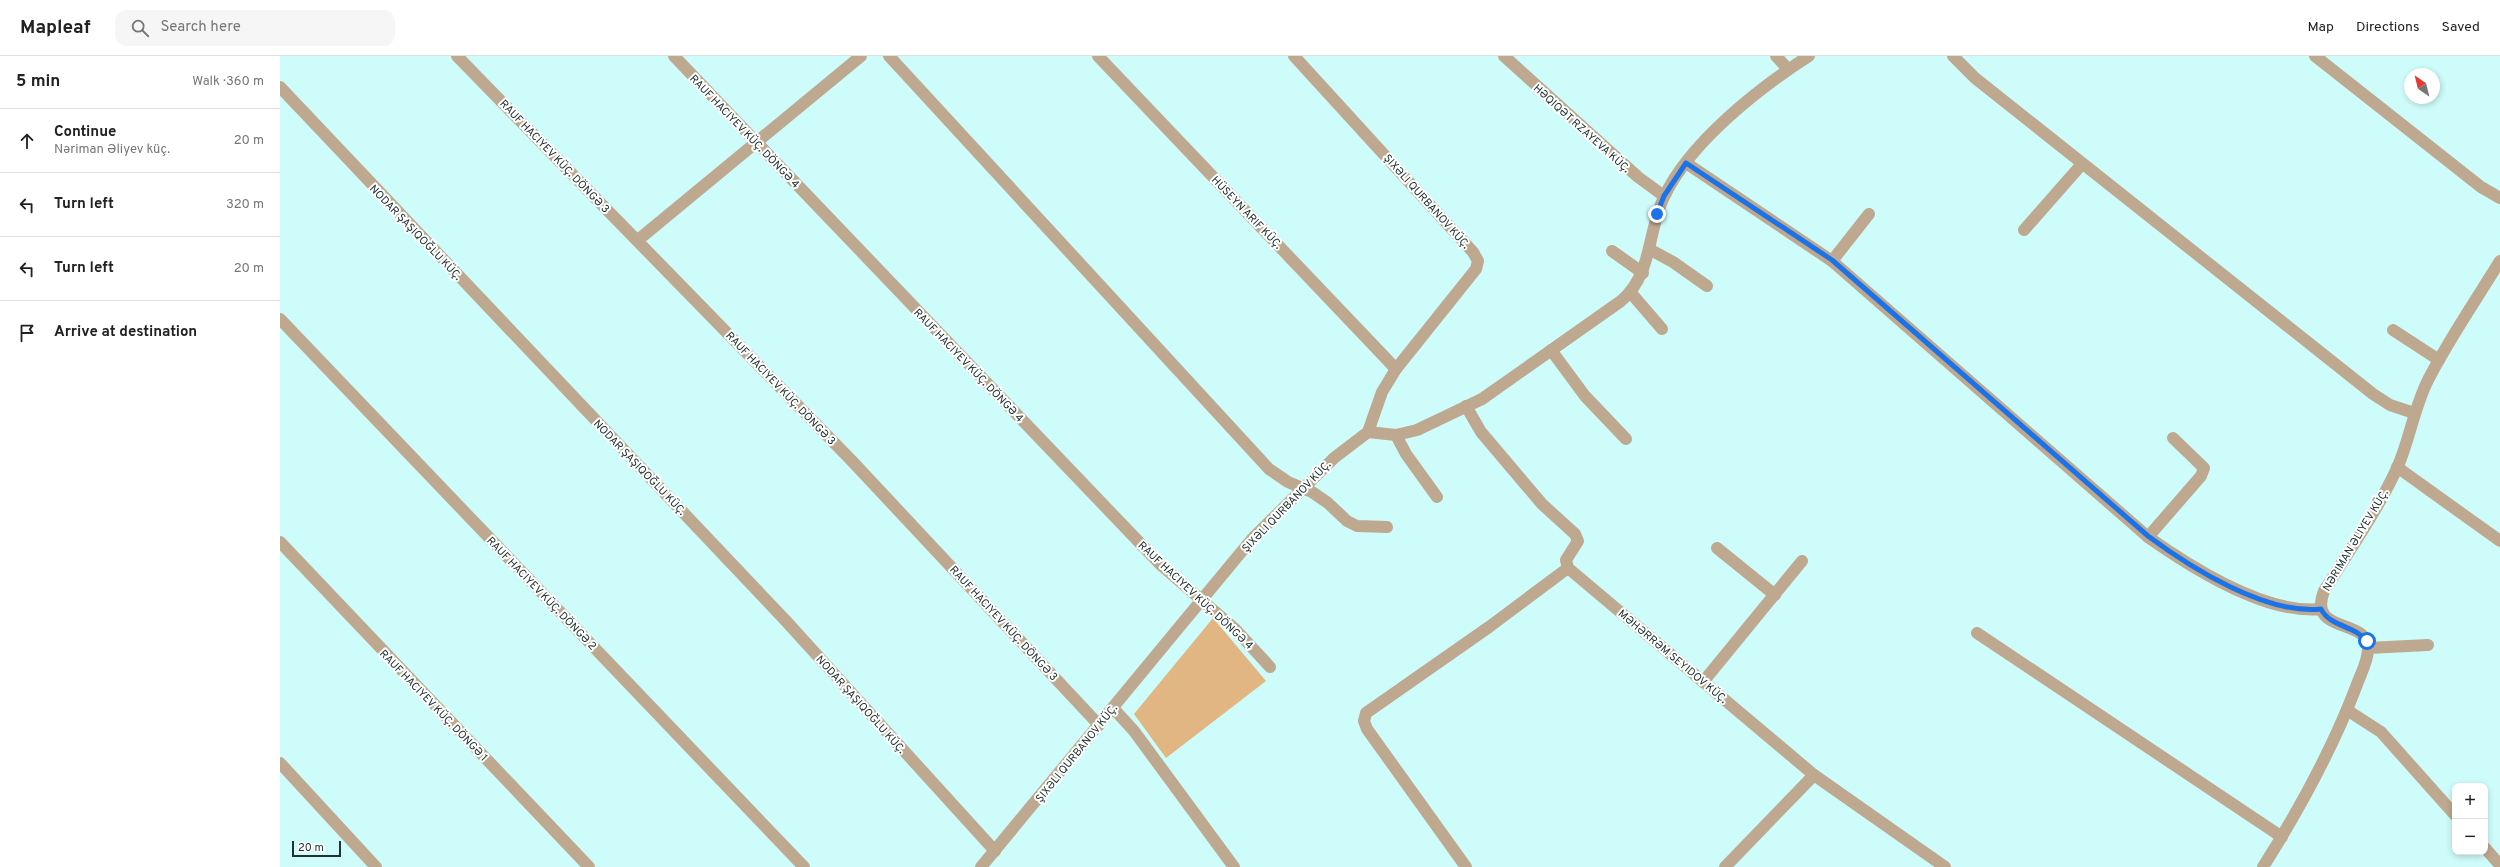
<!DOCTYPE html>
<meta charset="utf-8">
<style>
body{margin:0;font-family:Overpass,sans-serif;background:#f6f6f6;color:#222}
.controls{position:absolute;right:12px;bottom:12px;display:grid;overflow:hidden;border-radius:8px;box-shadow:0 2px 6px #0003}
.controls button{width:36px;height:36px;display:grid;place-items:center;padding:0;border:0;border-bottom:1px solid #e0e0e0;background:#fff;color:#222;font:20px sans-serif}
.compass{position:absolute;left:2124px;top:12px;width:36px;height:36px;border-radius:50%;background:#fff;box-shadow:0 2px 6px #0003;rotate:325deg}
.scale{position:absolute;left:12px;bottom:10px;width:49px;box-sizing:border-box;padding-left:4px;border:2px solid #203232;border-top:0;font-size:11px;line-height:14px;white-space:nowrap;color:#203232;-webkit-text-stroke:3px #fefefe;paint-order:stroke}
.stop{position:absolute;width:12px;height:12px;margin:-9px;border:3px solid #1a73e8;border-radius:50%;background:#fff}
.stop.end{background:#1a73e8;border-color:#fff;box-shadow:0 1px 4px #0008}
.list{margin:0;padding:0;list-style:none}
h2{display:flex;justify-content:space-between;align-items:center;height:52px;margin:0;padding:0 16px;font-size:17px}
h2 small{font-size:13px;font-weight:400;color:#767676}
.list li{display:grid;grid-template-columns:26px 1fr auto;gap:12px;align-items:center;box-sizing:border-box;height:64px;padding:0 16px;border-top:1px solid #e0e0e0}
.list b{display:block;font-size:15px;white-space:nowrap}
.list p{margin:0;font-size:13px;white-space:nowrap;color:#767676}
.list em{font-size:13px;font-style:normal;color:#767676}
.icon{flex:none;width:22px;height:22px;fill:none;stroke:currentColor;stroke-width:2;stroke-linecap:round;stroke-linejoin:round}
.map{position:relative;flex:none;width:2220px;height:811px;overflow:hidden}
header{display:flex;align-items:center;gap:24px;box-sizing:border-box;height:56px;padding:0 20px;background:#fff;border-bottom:1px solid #e0e0e0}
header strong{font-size:19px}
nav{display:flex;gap:22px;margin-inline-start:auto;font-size:14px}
.search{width:280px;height:36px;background:#f6f6f6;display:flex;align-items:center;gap:10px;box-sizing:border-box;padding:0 14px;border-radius:12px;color:#767676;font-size:15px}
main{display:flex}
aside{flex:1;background:#fff}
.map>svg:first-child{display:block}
.green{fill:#e1b682}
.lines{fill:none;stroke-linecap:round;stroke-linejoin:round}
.minor{stroke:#bea88f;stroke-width:12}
.route{stroke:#1a73e8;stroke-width:5}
.labels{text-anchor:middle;stroke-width:4;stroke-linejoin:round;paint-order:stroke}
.street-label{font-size:11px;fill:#203232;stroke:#fefefe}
</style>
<header>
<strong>Mapleaf</strong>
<div class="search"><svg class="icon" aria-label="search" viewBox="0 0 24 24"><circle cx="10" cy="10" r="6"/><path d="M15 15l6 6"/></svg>Search here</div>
<nav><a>Map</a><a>Directions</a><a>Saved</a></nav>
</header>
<main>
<aside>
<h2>5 min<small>Walk · 360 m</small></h2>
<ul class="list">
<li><svg class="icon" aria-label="ahead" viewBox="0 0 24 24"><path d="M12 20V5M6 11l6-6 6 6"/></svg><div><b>Continue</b><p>Nəriman Əliyev küç.</p></div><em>20 m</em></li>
<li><svg class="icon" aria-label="left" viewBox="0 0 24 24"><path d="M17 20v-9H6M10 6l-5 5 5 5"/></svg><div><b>Turn left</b></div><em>320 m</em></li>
<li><svg class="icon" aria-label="left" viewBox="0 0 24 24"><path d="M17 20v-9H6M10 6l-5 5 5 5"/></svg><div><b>Turn left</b></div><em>20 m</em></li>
<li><svg class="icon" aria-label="arrive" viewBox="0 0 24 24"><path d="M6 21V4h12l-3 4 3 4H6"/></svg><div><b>Arrive at destination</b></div></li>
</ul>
</aside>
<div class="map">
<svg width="2220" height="811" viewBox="0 0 2220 811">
<rect width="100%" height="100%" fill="#cefcfb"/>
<path class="green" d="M933 562 986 625 886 702 854 658Z"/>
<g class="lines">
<g class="minor">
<path d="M177 0 572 405 819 669"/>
<path d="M394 0 881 509 955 573 990 611"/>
<path d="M609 0 989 413 1008 426 1032 436 1048 447 1067 465 1077 470 1107 471"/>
<path d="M818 0 1116 313"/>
<path d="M1224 0 1358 121 1384 140"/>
<path d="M1496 0 1508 13"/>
<path d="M1673 0 1695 22 2093 338 2110 349 2134 357"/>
<path d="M2035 0 2201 131 2220 142"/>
<path d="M0 31 506 565 715 795"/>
<path d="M1406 107 1552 205 1868 481C1912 512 1986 559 2041 553"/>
<path d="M1744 174 1802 108"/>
<path d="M358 184 581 0"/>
<path d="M1369 193 1393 206 1427 230"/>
<path d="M1332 195 1363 217"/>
<path d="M1552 205 1589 158"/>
<path d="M1351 237 1382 273"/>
<path d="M0 263 524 811"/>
<path d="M2113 274 2159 304"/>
<path d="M1271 294 1305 340 1346 383"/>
<path d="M1186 350 1201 376 1262 448 1295 478 1298 485 1286 504 1288 512 1534 719 1665 811"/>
<path d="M1088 376 1116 379 1137 374 1202 343 1341 245C1373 218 1367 176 1384 141 1410 86 1479 32 1529 0"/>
<path d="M1116 379 1126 398 1157 441"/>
<path d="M2117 411 2220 485"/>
<path d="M1868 481 1921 420 1924 412 1893 382"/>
<path d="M0 486 309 811"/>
<path d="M1437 492 1495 539"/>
<path d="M1697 577 2002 781"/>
<path d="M2088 592 2148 589"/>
<path d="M1423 626 1522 505"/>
<path d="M833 652 854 675 954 811"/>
<path d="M2067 654 2101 676 2175 759"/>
<path d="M0 707 96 811"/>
<path d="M2205 792 2220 809"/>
<path d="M701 811 972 483 1054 402 1088 376 1102 336 1116 313 1196 213 1198 205 1193 196 1014 0"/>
<path d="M1186 811 1087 673 1084 665 1086 657 1209 571 1288 512"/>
<path d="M1445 811 1534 719"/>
<path d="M1983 811C2019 754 2052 694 2076 631 2080 619 2088 606 2088 593 2089 561 2027 579 2044 535 2069 495 2098 454 2118 410 2130 382 2134 352 2148 324 2169 283 2196 244 2220 205"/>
</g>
</g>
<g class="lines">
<path class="route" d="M1377 158 1384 140 1406 107 1552 204 1868 480C1911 512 1986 559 2041 553 2050 571 2074 569 2087 585"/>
</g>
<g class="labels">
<g class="street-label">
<text transform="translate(1302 72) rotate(42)" y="4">HƏQIQƏT RZAYEVA KÜÇ.</text>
<text transform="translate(465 75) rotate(46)" y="4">RAUF HACIYEV KÜÇ. DÖNGƏ 4</text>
<text transform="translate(275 100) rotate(46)" y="4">RAUF HACIYEV KÜÇ. DÖNGƏ 3</text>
<text transform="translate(1147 145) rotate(48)" y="4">ŞIXƏLI QURBANOV KÜÇ.</text>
<text transform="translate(967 156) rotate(46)" y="4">HÜSEYN ARIF KÜÇ.</text>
<text transform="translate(136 176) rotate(46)" y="4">NODAR ŞAŞIQOĞLU KÜÇ.</text>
<text transform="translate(689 309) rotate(46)" y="4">RAUF HACIYEV KÜÇ. DÖNGƏ 4</text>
<text transform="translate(501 332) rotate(46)" y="4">RAUF HACIYEV KÜÇ. DÖNGƏ 3</text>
<text transform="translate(360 411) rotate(46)" y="4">NODAR ŞAŞIQOĞLU KÜÇ.</text>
<text transform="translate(1006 450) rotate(-46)" y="4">ŞIXƏLI QURBANOV KÜÇ.</text>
<text transform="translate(2075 484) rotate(-59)" y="4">NƏRIMAN ƏLIYEV KÜÇ.</text>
<text transform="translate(262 537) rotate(46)" y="4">RAUF HACIYEV KÜÇ. DÖNGƏ 2</text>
<text transform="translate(916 539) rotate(43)" y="4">RAUF HACIYEV KÜÇ. DÖNGƏ 4</text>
<text transform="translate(724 567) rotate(47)" y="4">RAUF HACIYEV KÜÇ. DÖNGƏ 3</text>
<text transform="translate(1393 600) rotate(40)" y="4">MƏHƏRRƏM SEYIDOV KÜÇ.</text>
<text transform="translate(581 648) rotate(48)" y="4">NODAR ŞAŞIQOĞLU KÜÇ.</text>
<text transform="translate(154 649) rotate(46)" y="4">RAUF HACIYEV KÜÇ. DÖNGƏ 1</text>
<text transform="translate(796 697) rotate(-51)" y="4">ŞIXƏLI QURBANOV KÜÇ.</text>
</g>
</g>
</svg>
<div class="controls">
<button>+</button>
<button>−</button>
</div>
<svg class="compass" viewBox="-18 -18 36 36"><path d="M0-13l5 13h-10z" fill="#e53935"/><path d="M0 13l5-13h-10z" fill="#767676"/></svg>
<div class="scale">20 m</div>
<div class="stop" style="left:2087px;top:585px"></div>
<div class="stop end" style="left:1377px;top:158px"></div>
</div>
</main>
